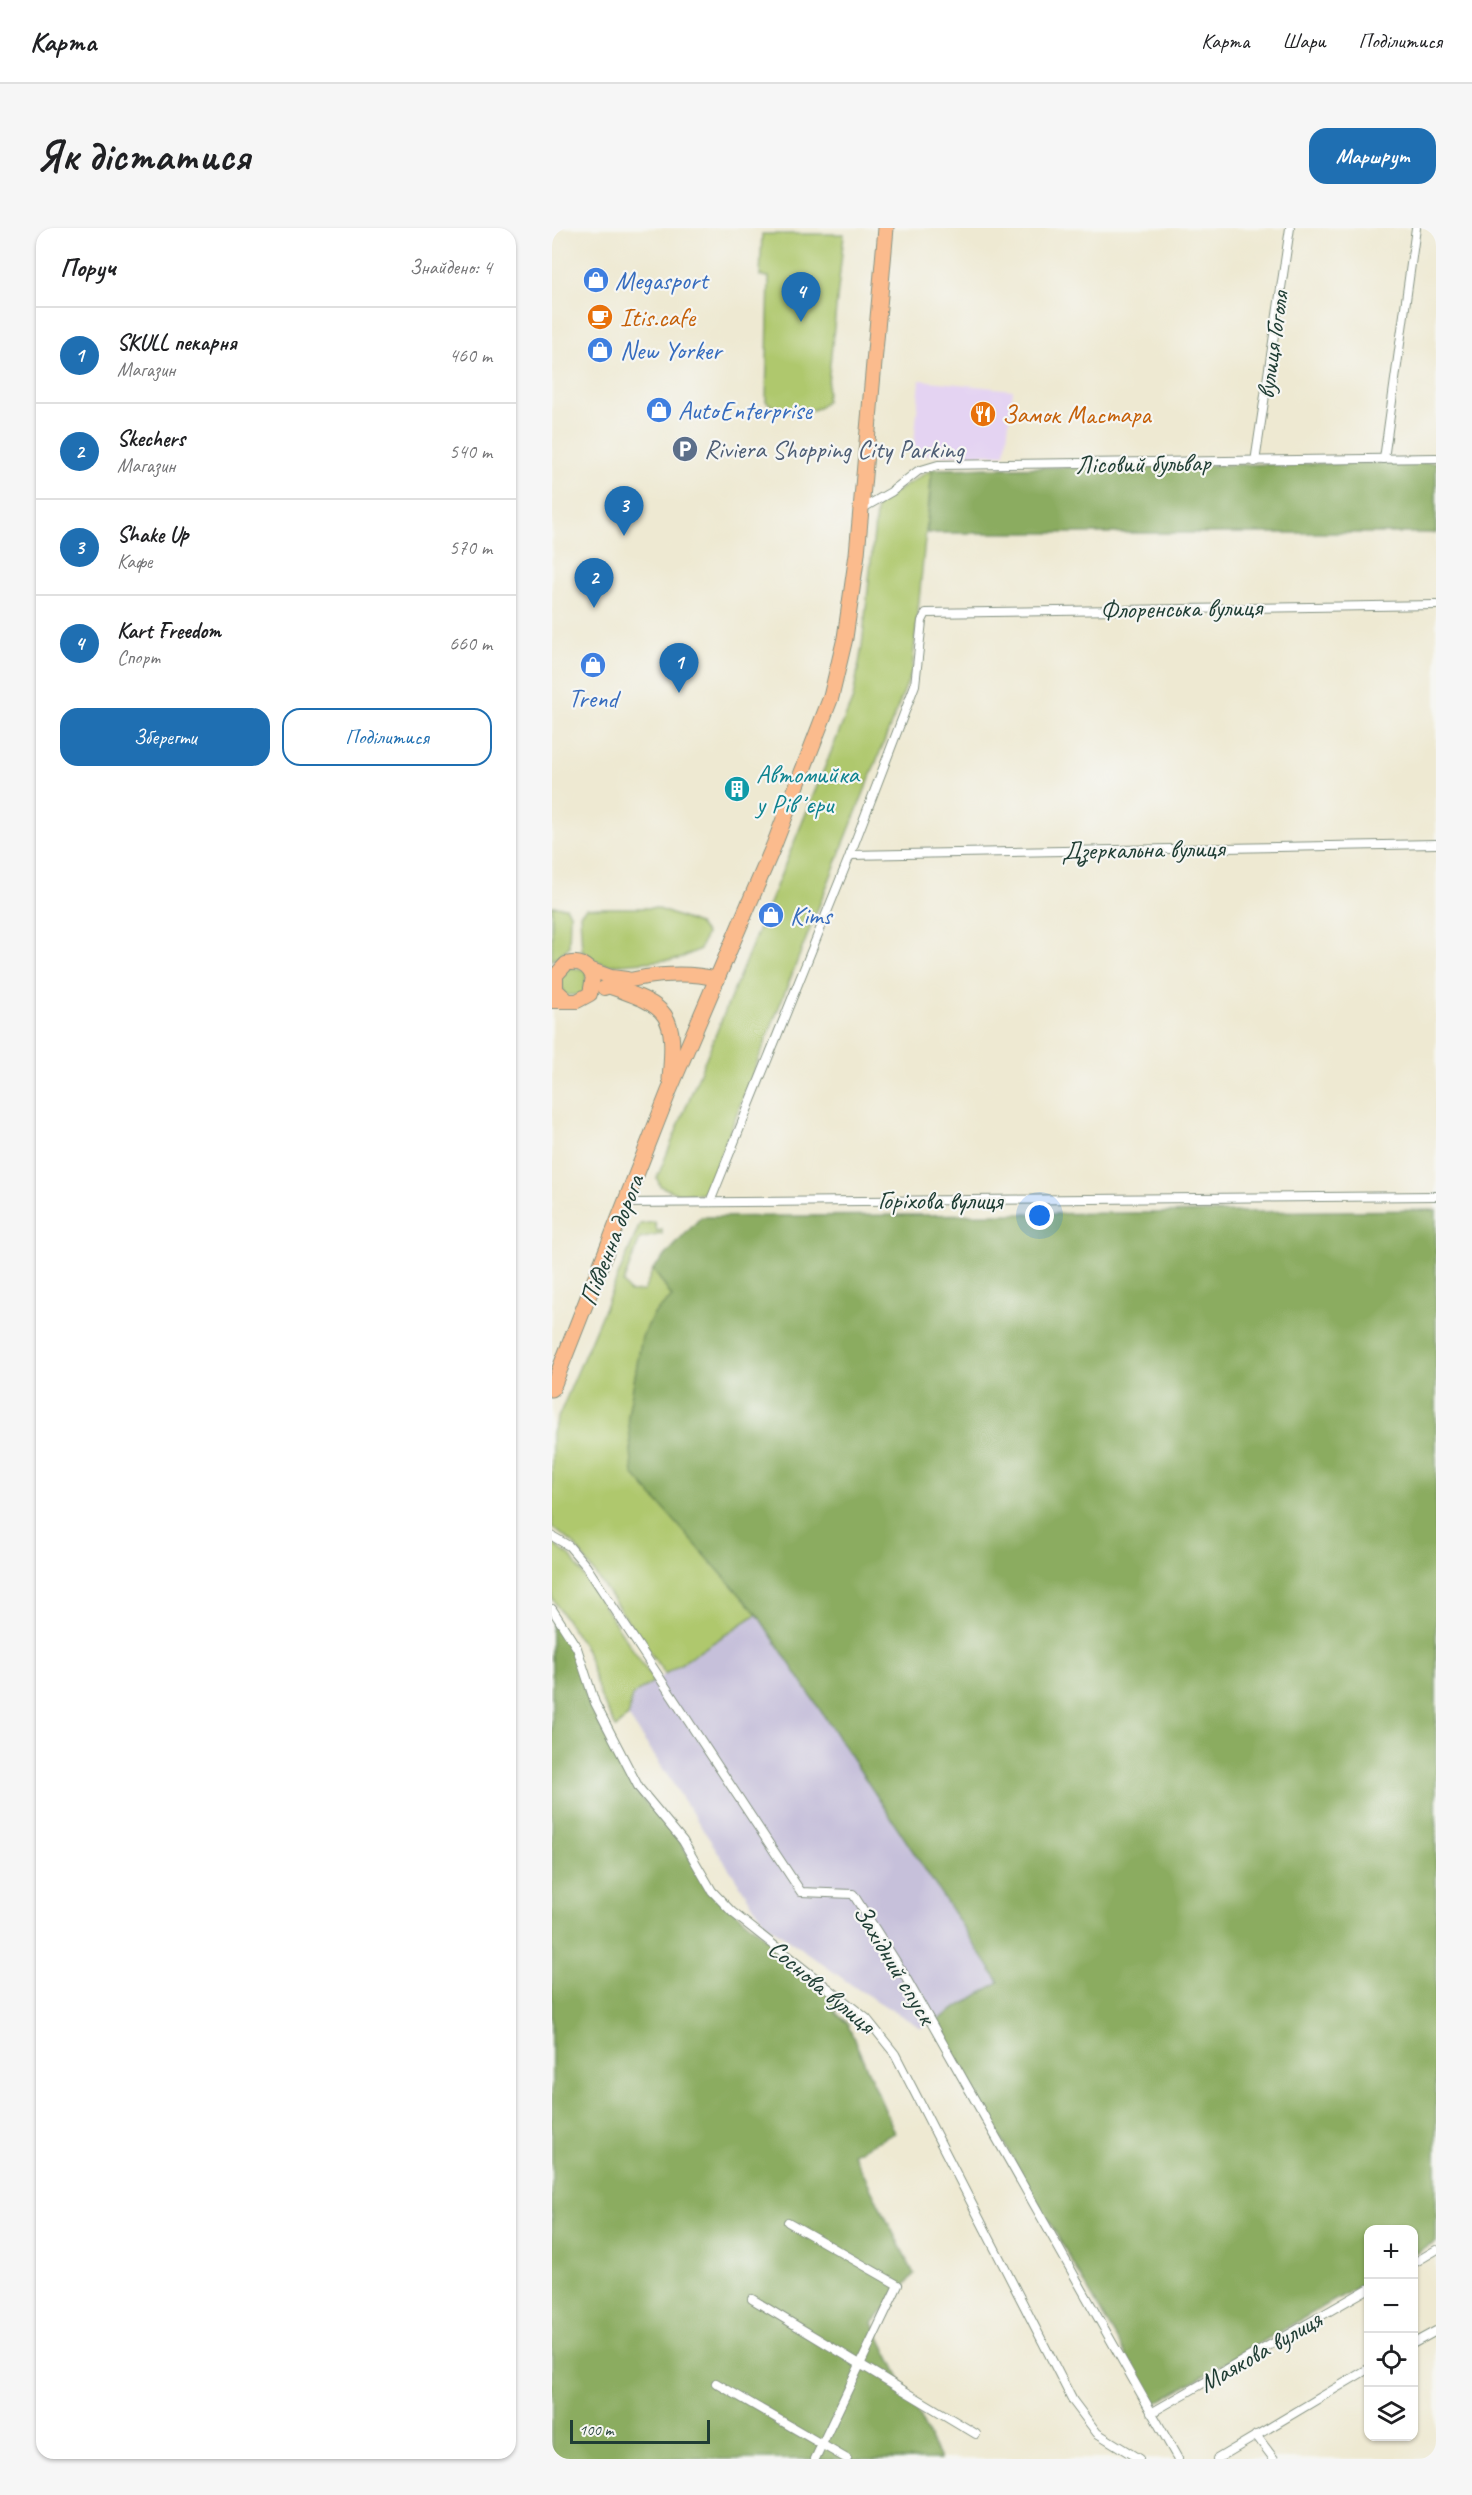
<!DOCTYPE html>
<html lang="uk">
<meta charset="utf-8">
<style>
body{margin:0;font-family:Caveat,sans-serif;background:#f6f6f6;color:#202124}
.controls{position:absolute;right:18px;bottom:18px;display:grid;overflow:hidden;border-radius:12px;box-shadow:0 2px 4px #0004}
.controls button{width:54px;height:54px;display:grid;place-items:center;padding:0;border:0;border-bottom:2px solid #e0e0e0;background:#fff;color:#202124;font:30px sans-serif}
.scale{position:absolute;left:18px;bottom:15px;width:140px;box-sizing:border-box;padding-left:6px;border:3px solid #1f3d34;border-top:0;font-size:16px;line-height:21px;white-space:nowrap;color:#1f3d34;-webkit-text-stroke:4px #f6f6f2;paint-order:stroke}
.you{position:absolute;left:488px;top:988px;width:21px;height:21px;margin:-15px;border:4px solid #fff;border-radius:50%;background:#1a73e8;box-shadow:0 0 0 9px #1a73e833}
.badge{display:grid;place-items:center;width:39px;height:39px;border-radius:50%;background:#1f6fb2;color:#fff;font-size:20px;font-weight:700}
.pin{position:absolute;translate:-50% -50px;filter:drop-shadow(0 2px 3px #0008)}
.pin::after{content:'';position:absolute;top:32px;width:21px;height:18px;background:inherit;clip-path:polygon(0 0,100% 0,50% 100%)}
.list{margin:0;padding:0;list-style:none}
h2{display:flex;justify-content:space-between;align-items:center;height:78px;margin:0;padding:0 24px;font-size:26px}
h2 small{font-size:20px;font-weight:400;color:#757577}
.list li{display:grid;grid-template-columns:39px 1fr auto;gap:18px;align-items:center;box-sizing:border-box;height:96px;padding:0 24px;border-top:2px solid #e0e0e0}
.list b{display:block;font-size:22px;white-space:nowrap}
.list p{margin:0;font-size:20px;white-space:nowrap;color:#757577}
.list em{font-size:20px;font-style:normal;color:#757577}
.actions{display:flex;gap:12px;padding:18px 24px}
.actions a{flex:1;padding:14px 0;border:2px solid #1f6fb2;border-radius:18px;text-align:center;font-size:21px;color:#1f6fb2}
.actions .main{background:#1f6fb2;color:#fff}
.icon{flex:none;width:33px;height:33px;fill:none;stroke:currentColor;stroke-width:2;stroke-linecap:round;stroke-linejoin:round}
.map{position:relative;flex:none;width:884px;height:2231px;overflow:hidden;border-radius:18px}
header{display:flex;align-items:center;gap:36px;box-sizing:border-box;height:84px;padding:0 30px;background:#fff;border-bottom:2px solid #e0e0e0}
header strong{font-size:28px}
nav{display:flex;gap:33px;margin-inline-start:auto;font-size:21px}
.intro{display:flex;align-items:center;justify-content:space-between;box-sizing:border-box;height:144px;padding:0 36px}
h1{margin:0;font-size:42px}
.button{padding:15px 27px;border-radius:18px;background:#1f6fb2;color:#fff;font-size:21px;font-weight:700}
main{display:flex;gap:36px;padding:0 36px}
aside{flex:1;background:#fff;border-radius:18px;box-shadow:0 2px 4px #0004}
.map>svg:first-child{display:block}
.built{fill:#e4d3f2}
.industrial{fill:#c6c0da}
.green{fill:#afc86d;stroke:#678250;stroke-width:1.5}
.forest{fill:#8bac60;stroke:#55744a;stroke-width:1.5}
.lines{fill:none;stroke-linecap:round;stroke-linejoin:round}
.street-casing{stroke:#869383;stroke-width:10}
.primary-casing{stroke:#869383;stroke-width:16}
.highway-casing{stroke:#869383;stroke-width:17}
.street{stroke:#fff;stroke-width:8}
.primary{stroke:#fbbb8d;stroke-width:14}
.highway{stroke:#fbbb8d;stroke-width:15}
.labels{text-anchor:middle;stroke-width:4.5;stroke-linejoin:round;paint-order:stroke}
.shop-label{font-size:26px;fill:#366cbe;stroke:#f6f6f2;text-anchor:start}
.food-label{font-size:26px;fill:#c56008;stroke:#f6f6f2;text-anchor:start}
.street-label{font-size:26px;fill:#1f3d34;stroke:#f6f6f2}
.service-label{font-size:26px;fill:#4e5e75;stroke:#f6f6f2;text-anchor:start}
.culture-label{font-size:26px;fill:#0d838f;stroke:#f6f6f2;text-anchor:start}
</style>
<header>
<strong>Карта</strong>
<nav><a>Карта</a><a>Шари</a><a>Поділитися</a></nav>
</header>
<div class="intro"><h1>Як дістатися</h1><a class="button">Маршрут</a></div>
<main>
<aside>
<h2>Поруч<small>Знайдено: 4</small></h2>
<ul class="list">
<li><span class="badge">1</span><div><b>SKULL пекарня</b><p>Магазин</p></div><em>460 m</em></li>
<li><span class="badge">2</span><div><b>Skechers</b><p>Магазин</p></div><em>540 m</em></li>
<li><span class="badge">3</span><div><b>Shake Up</b><p>Кафе</p></div><em>570 m</em></li>
<li><span class="badge">4</span><div><b>Kart Freedom</b><p>Спорт</p></div><em>660 m</em></li>
</ul>
<div class="actions"><a class="main">Зберегти</a><a>Поділитися</a></div>
</aside>
<div class="map">
<svg width="884" height="2231" viewBox="0 0 884 2231">
<rect width="100%" height="100%" fill="#f6f6f2"/>
<filter id="ink" filterUnits="userSpaceOnUse"><feTurbulence type="fractalNoise" baseFrequency=".0167" numOctaves="2"/><feDisplacementMap in="SourceGraphic" scale="12" xChannelSelector="R" yChannelSelector="G"/><feConvolveMatrix kernelMatrix="1 2 1 2 8 2 1 2 1" color-interpolation-filters="sRGB"/></filter>
<filter id="wash" filterUnits="userSpaceOnUse"><feTurbulence type="fractalNoise" baseFrequency=".008" numOctaves="4" result="noise"/><feDisplacementMap in="SourceGraphic" scale="24" xChannelSelector="R" yChannelSelector="G"/><feGaussianBlur stdDeviation="1.35" result="paint"/><feColorMatrix in="noise" values="0 0 0 0 0 0 0 0 0 0 0 0 0 0 0 0 0 1.4 0 .05"/><feComposite in="paint" operator="in"/></filter>
<g filter="url(#wash)">
<rect width="100%" height="100%" fill="#eee9d2"/>
<path class="built" d="M368 152 461 162 453 226 361 227Z"/>
<path class="industrial" d="M205 1386 448 1755 369 1800 304 1760 213 1695 76 1488 80 1468Z"/>
<g class="green">
<path d="M210 6H292L274 173C264 189 226 186 214 173L217 49 208 48Z"/>
<path d="M380 241 360 443 155 961 150 966 124 965 108 958 105 950 301 470 310 418 325 276Z"/>
<path d="M0 678 14 679 18 685 17 719 0 733Z"/>
<path d="M34 680H104L146 696 154 706 148 721 127 731 57 737 46 734 30 722 28 686Z"/>
<path d="M15 739 35 742 32 767H12L7 747Z"/>
<path d="M103 994 105 1003 110 1002V1006L88 1011 71 1055 77 1064 92 1063 101 1041 120 1069 102 1086 90 1109 76 1187 205 1386 113 1446 22 1316 0 1299V1204L88 996Z"/>
<path d="M0 1315 19 1329 102 1453 80 1468 76 1488 64 1500 49 1470 34 1422 0 1370Z"/>
</g>
<g class="forest">
<path d="M884 234V305H375L380 241Z"/>
<path d="M884 982V2014L862 2027V2002H816V2053L602 2176 382 1794 447 1754 205 1386 81 1246 76 1187 90 1109 102 1086 120 1069 101 1041 149 989Z"/>
<path d="M0 1394 15 1412 38 1478 81 1561 125 1608 157 1662 292 1775 283 1784 295 1795 343 1905 301 1925 362 2046 321 2095 388 2231H0Z"/>
</g>
</g>
<g filter="url(#ink)">
<g class="lines">
<g class="street-casing">
<g id="street">
<path d="M832 231 864 0"/>
<path d="M703 234 738 0"/>
<path d="M311 280 339 264 366 243 386 237 884 230"/>
<path d="M298 627 884 616"/>
<path d="M158 974 298 627 363 457 370 393 374 385 884 377"/>
<path d="M73 975 884 968"/>
<path d="M0 1308 17 1318 34 1338 249 1664 301 1666 350 1743 626 2231"/>
<path d="M0 1381 25 1420 43 1475 87 1560 131 1613 160 1663 180 1684 315 1791 343 1826 521 2173 545 2205 587 2231"/>
<path d="M236 1994 346 2057 263 2231"/>
<path d="M862 2035 884 2022"/>
<path d="M200 2071 424 2206"/>
<path d="M862 2115 884 2103"/>
<path d="M164 2155 295 2231"/>
<path d="M599 2185 816 2061"/>
<path d="M704 2207 722 2231"/>
<path d="M665 2231 816 2141"/>
</g>
</g>
<g class="primary-casing">
<g id="primary">
<path d="M37 741 59 749 75 751"/>
<path d="M52 760C86 747 131 742 166 751"/>
<path d="M0 773H25L38 766 41 749C36 737 27 732 14 736L4 747V762L15 772"/>
</g>
</g>
<g class="highway-casing">
<g id="highway">
<path d="M57 758C118 779 124 785 118 851"/>
<path d="M0 1161 117 863 222 617 279 469 293 410 305 326 334 0"/>
</g>
</g>
<use href="#street" class="street"/>
<use href="#primary" class="primary"/>
<use href="#highway" class="highway"/>
</g>
</g>
<defs>
<g id="shop-disc" transform="scale(1.35)"><circle r="9.5" fill="#3f7fe0" stroke="#f6f6f2"/><path d="M-5-2.5h2.3a2.7 3.5 0 0 1 5.4 0H5L5.5 6h-11ZM-1.5-2.5h3a1.5 2.3 0 0 0-3 0Z" fill="#fff"/></g>
<g id="cafe-disc" transform="scale(1.35)"><circle r="9.5" fill="#e8710a" stroke="#f6f6f2"/><path d="M-5.5-4.5H6V0H3Q3 3.5 0 3.5H-2.5Q-5.5 3.5-5.5 0ZM3-3.2v2h1.7v-2ZM-6 4.5H4V6H-6Z" fill="#fff"/></g>
<g id="restaurant-disc" transform="scale(1.35)"><circle r="9.5" fill="#e8710a" stroke="#f6f6f2"/><path d="M-5-6h1v4h1v-4h1v4h1v-4h1v5L-1.5 .5V6h-2V.5L-5-1ZM5-6V6H3V1.5H1.5Q1.5-4 5-6Z" fill="#fff"/></g>
<g id="parking-disc" transform="scale(1.35)"><circle r="9.5" fill="#5c6f8a" stroke="#f6f6f2"/><path d="M-3.5-5.5H1a3.5 3.5 0 0 1 0 7H-1V5.5H-3.5ZM-1-3.4V-.6H.8a1.4 1.4 0 0 0 0-2.8Z" fill="#fff"/></g>
<g id="building-disc" transform="scale(1.35)"><circle r="9.5" fill="#0f9aa8" stroke="#f6f6f2"/><path d="M-4-6H4V6H1V3H-1V6H-4ZM-2.5-4.3h1.7v1.8h-1.7ZM.8-4.3h1.7v1.8H.8ZM-2.5-1h1.7V.8h-1.7ZM.8-1h1.7V.8H.8Z" fill="#fff"/></g>
</defs>
<g fill-rule="evenodd">
<use href="#shop-disc" x="44" y="52"/>
<use href="#cafe-disc" x="48" y="89"/>
<use href="#shop-disc" x="48" y="122"/>
<use href="#shop-disc" x="107" y="182"/>
<use href="#restaurant-disc" x="431" y="186"/>
<use href="#parking-disc" x="133" y="221"/>
<use href="#shop-disc" x="41" y="437"/>
<use href="#building-disc" x="185" y="561"/>
<use href="#shop-disc" x="219" y="687"/>
</g>
<g class="labels">
<g class="shop-label">
<text x="63" y="61">Megasport</text>
<text x="68" y="131">New Yorker</text>
<text x="126" y="191">AutoEnterprise</text>
<text x="41" y="479" text-anchor="middle">Trend</text>
<text x="238" y="696">Kims</text>
</g>
<g class="food-label">
<text x="68" y="98">Itis.cafe</text>
<text x="450" y="195">Замок Мастара</text>
</g>
<g class="street-label">
<text transform="translate(720 117) rotate(-82)" y="9">вулиця Гоголя</text>
<text transform="translate(591 235) rotate(-1)" y="9">Лісовий бульвар</text>
<text transform="translate(629 380) rotate(-1)" y="9">Флоренська вулиця</text>
<text transform="translate(591 621) rotate(-1)" y="9">Дзеркальна вулиця</text>
<text x="388" y="981">Горіхова вулиця</text>
<text transform="translate(59 1012) rotate(-69)" y="9">Південна дорога</text>
<text transform="translate(343 1736) rotate(59)" y="9">Західний спуск</text>
<text transform="translate(270 1758) rotate(40)" y="9">Соснова вулиця</text>
<text transform="translate(708 2123) rotate(-30)" y="9">Маякова вулиця</text>
</g>
<g class="service-label">
<text x="152" y="230">Riviera Shopping City Parking</text>
</g>
<g class="culture-label">
<text x="204" y="555">Автомийка<tspan x="204" dy="30">у Рівʼєри</tspan></text>
</g>
</g>
</svg>
<div class="controls">
<button>+</button>
<button>−</button>
<button><svg class="icon" aria-label="locate" viewBox="0 0 24 24"><circle cx="12" cy="12" r="6"/><path d="M12 2v4M12 18v4M2 12h4M18 12h4"/></svg></button>
<button><svg class="icon" aria-label="layers" viewBox="0 0 24 24"><path d="M12 4l9 5-9 5-9-5zM3 14l9 5 9-5"/></svg></button>
</div>
<div class="scale">100 m</div>
<div class="you"></div>
<div class="pin badge" style="left:127px;top:465px">1</div>
<div class="pin badge" style="left:42px;top:380px">2</div>
<div class="pin badge" style="left:72px;top:308px">3</div>
<div class="pin badge" style="left:249px;top:94px">4</div>
</div>
</main>
